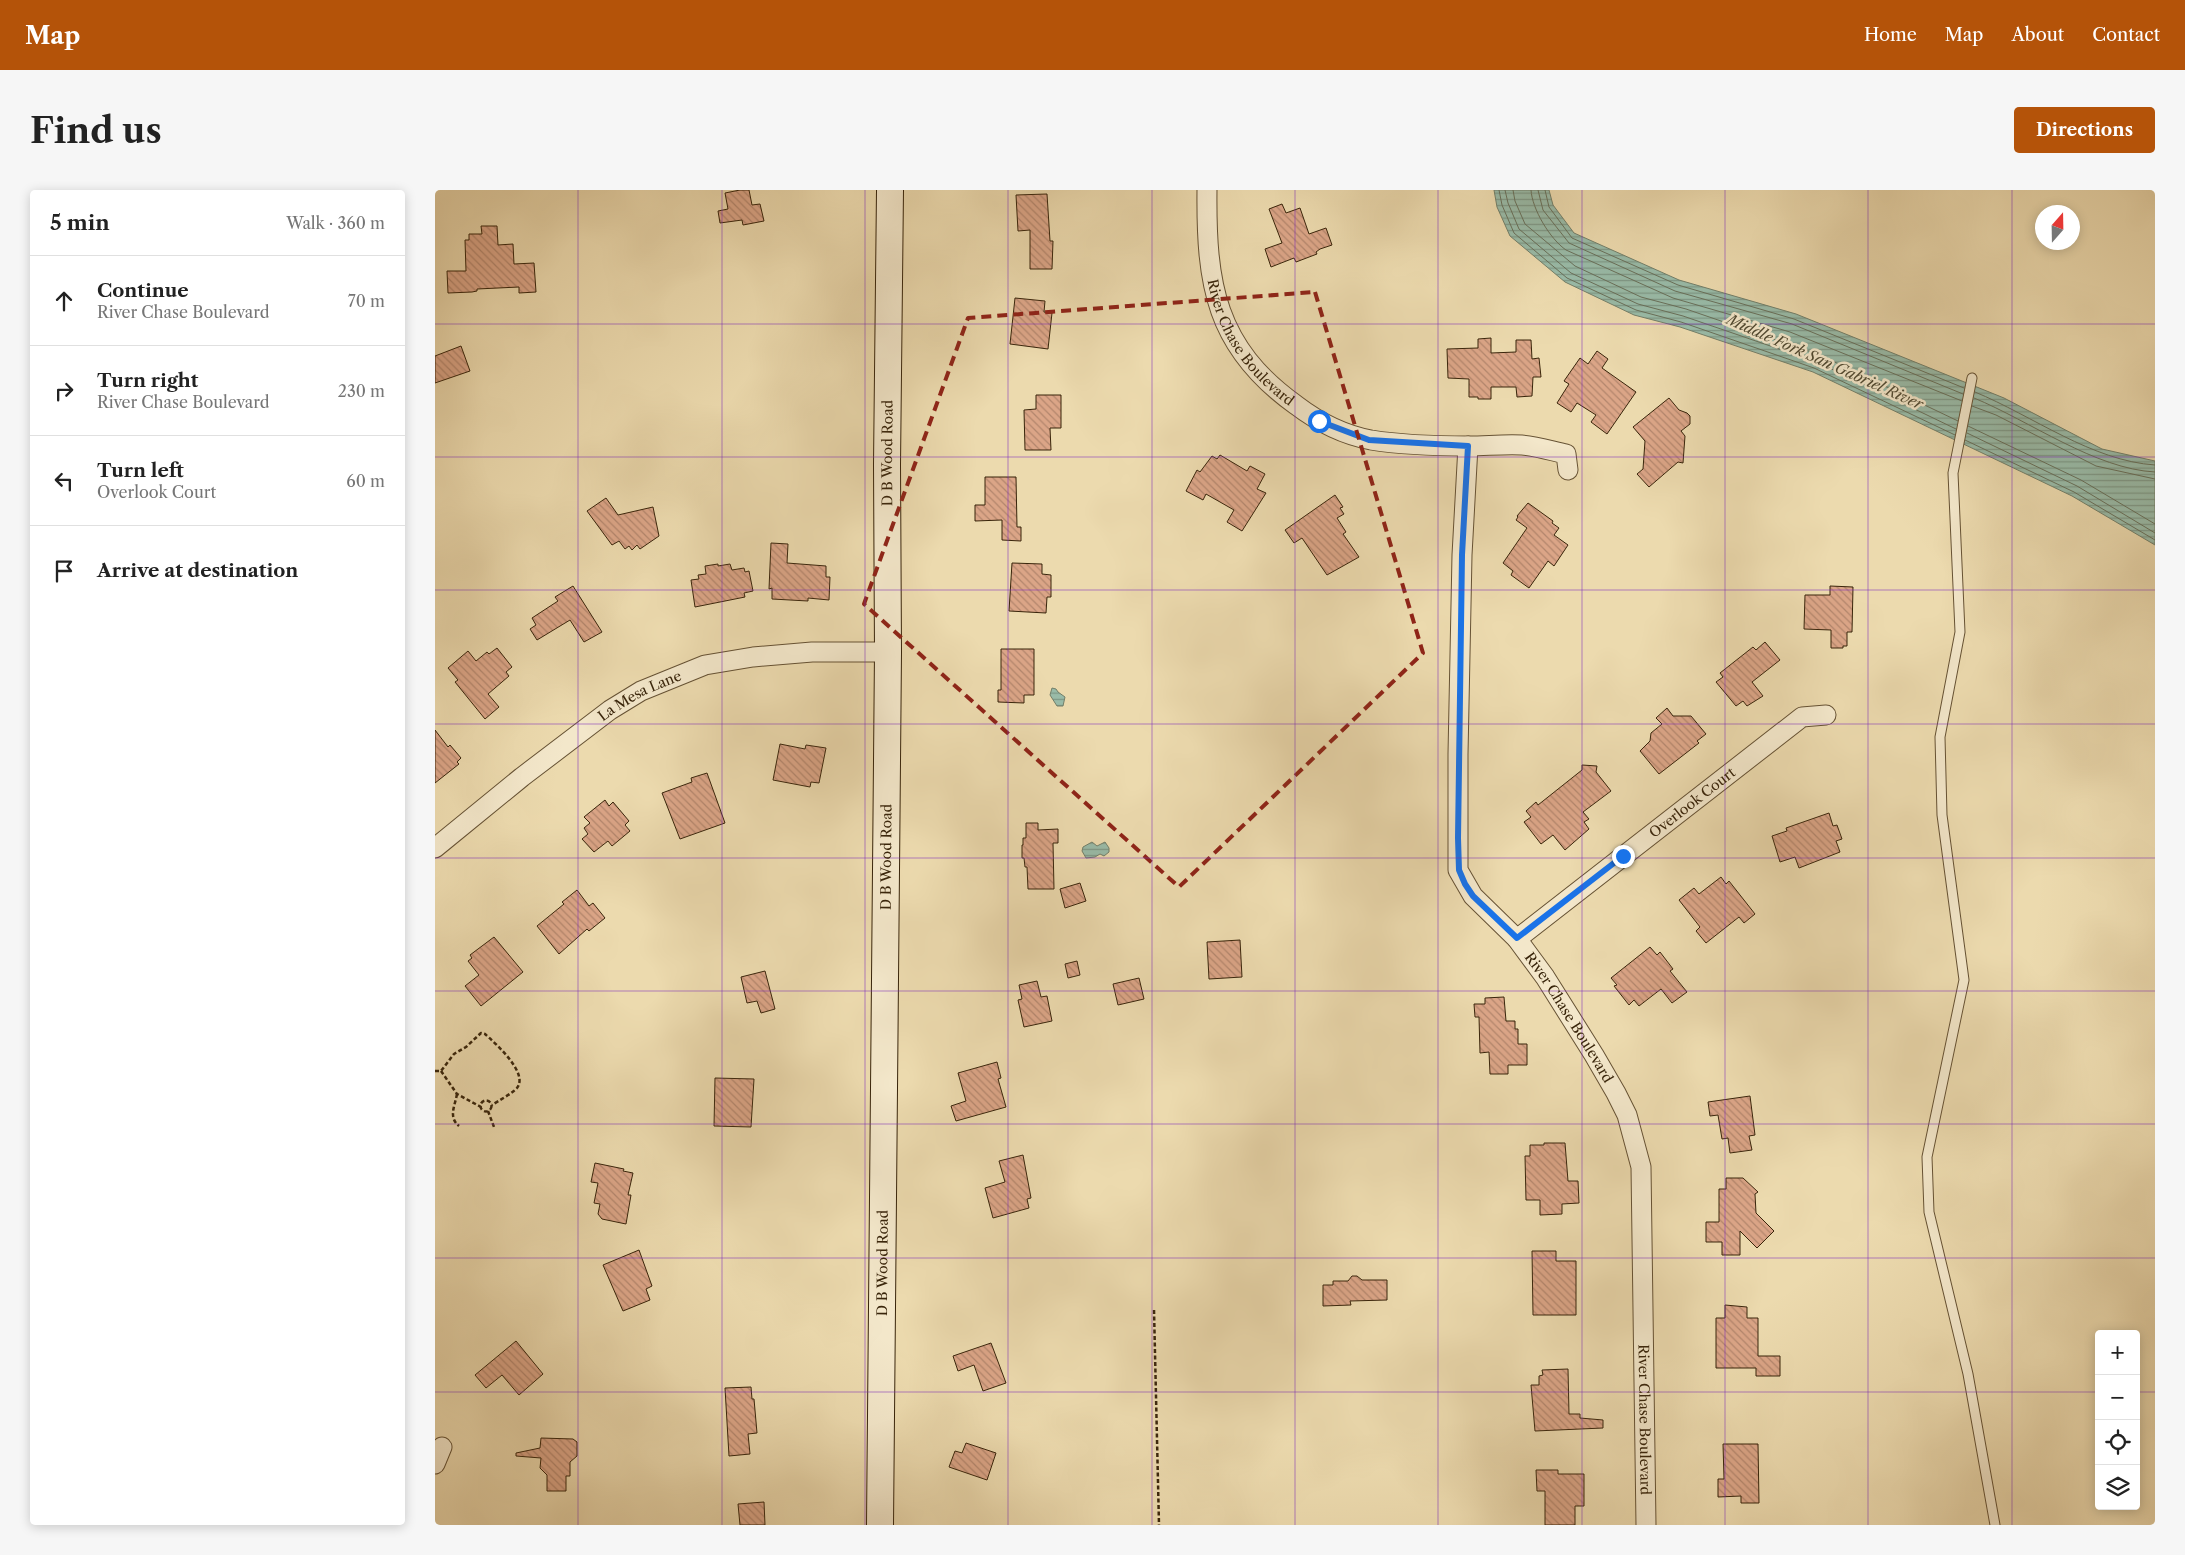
<!DOCTYPE html>
<meta charset="utf-8">
<style>
body{margin:0;font-family:"Libre Caslon Text",serif;background:#f6f6f6;color:#222}
.controls{position:absolute;right:15px;bottom:15px;display:grid;overflow:hidden;border-radius:5px;box-shadow:0 2px 12px #0003}
.controls button{width:45px;height:45px;display:grid;place-items:center;padding:0;border:0;border-bottom:1px solid #e0e0e0;background:#fff;color:#222;font:25px sans-serif}
.compass{position:absolute;left:1600px;top:15px;width:45px;height:45px;border-radius:50%;background:#fff;box-shadow:0 2px 12px #0003;rotate:20deg}
.stop{position:absolute;width:15px;height:15px;margin:-11px;border:4px solid #1a73e8;border-radius:50%;background:#fff}
.stop.end{background:#1a73e8;border-color:#fff;box-shadow:0 1px 5px #0008}
.list{margin:0;padding:0;list-style:none}
h2{display:flex;justify-content:space-between;align-items:center;height:65px;margin:0;padding:0 20px;font-size:21px}
h2 small{font-size:16px;font-weight:400;color:#767676}
.list li{display:grid;grid-template-columns:32px 1fr auto;gap:15px;align-items:center;box-sizing:border-box;height:90px;padding:0 20px;border-top:1px solid #e0e0e0}
.list b{display:block;font-size:19px;white-space:nowrap}
.list p{margin:0;font-size:16px;white-space:nowrap;color:#767676}
.list em{font-size:16px;font-style:normal;color:#767676}
.icon{flex:none;width:28px;height:28px;fill:none;stroke:currentColor;stroke-width:2;stroke-linecap:round;stroke-linejoin:round}
.map{position:relative;flex:none;width:1720px;height:1335px;overflow:hidden;border-radius:5px}
header{display:flex;align-items:center;gap:30px;box-sizing:border-box;height:70px;padding:0 25px;background:#b45309;color:#fff}
header strong{font-size:24px}
nav{display:flex;gap:28px;margin-inline-start:auto;font-size:18px}
.intro{display:flex;align-items:center;justify-content:space-between;box-sizing:border-box;height:120px;padding:0 30px}
h1{margin:0;font-size:35px}
.button{padding:12px 22px;border-radius:5px;background:#b45309;color:#fff;font-size:18px;font-weight:700}
main{display:flex;gap:30px;padding:0 30px}
aside{flex:1;background:#fff;border-radius:5px;box-shadow:0 2px 12px #0003}
.map>svg:first-child{display:block}
.water{fill:url(#water-rules);stroke:#737f69}
.lines{fill:none;stroke-linecap:round;stroke-linejoin:round}
.shore{stroke:#69705a;stroke-width:1}
.building{fill:url(#building-back-hatch);stroke:#39250b}
.lane-casing{stroke:#665234;stroke-width:11}
.street-casing{stroke:#665234;stroke-width:21}
.secondary-casing{stroke:#39250b;stroke-width:28}
.path{stroke:#39250b;stroke-width:2.5;stroke-dasharray:4 2.5;stroke-linecap:butt}
.lane{stroke:#f3e7ca;stroke-width:9}
.street{stroke:#f3e7ca;stroke-width:19}
.secondary{stroke:#f3e7ca;stroke-width:26}
.route{stroke:#1a73e8;stroke-width:6}
.marked{fill:none;stroke:#8f2418;stroke-width:4;stroke-dasharray:10 6;stroke-linejoin:round}
.grid{fill:none;stroke:#7b2cbf;stroke-width:1;stroke-opacity:0.55}
.labels{text-anchor:middle;stroke-width:5;stroke-linejoin:round;paint-order:stroke}
.street-label{font-size:14px;fill:#39250b;stroke:#f3e7ca}
.water-label{font-size:15px;font-style:italic;fill:#514a32;stroke:#f3e7ca}
</style>
<header>
<strong>Map</strong>
<nav><a>Home</a><a>Map</a><a>About</a><a>Contact</a></nav>
</header>
<div class="intro"><h1>Find us</h1><a class="button">Directions</a></div>
<main>
<aside>
<h2>5 min<small>Walk · 360 m</small></h2>
<ul class="list">
<li><svg class="icon" aria-label="ahead" viewBox="0 0 24 24"><path d="M12 20V5M6 11l6-6 6 6"/></svg><div><b>Continue</b><p>River Chase Boulevard</p></div><em>70 m</em></li>
<li><svg class="icon" aria-label="right" viewBox="0 0 24 24"><path d="M7 20v-9h11M14 6l5 5-5 5"/></svg><div><b>Turn right</b><p>River Chase Boulevard</p></div><em>230 m</em></li>
<li><svg class="icon" aria-label="left" viewBox="0 0 24 24"><path d="M17 20v-9H6M10 6l-5 5 5 5"/></svg><div><b>Turn left</b><p>Overlook Court</p></div><em>60 m</em></li>
<li><svg class="icon" aria-label="arrive" viewBox="0 0 24 24"><path d="M6 21V4h12l-3 4 3 4H6"/></svg><div><b>Arrive at destination</b></div></li>
</ul>
</aside>
<div class="map">
<svg width="1720" height="1335" viewBox="0 0 1720 1335">
<defs>
<pattern id="water-rules" width="6" height="5" patternUnits="userSpaceOnUse" patternTransform="scale(1.25)"><rect width="6" height="5" fill="#99bba8"/><path d="M0 2.5h6" fill="none" stroke="#7e9887"/></pattern>
<pattern id="building-back-hatch" width="6" height="6" patternUnits="userSpaceOnUse" patternTransform="scale(1.25)"><rect width="6" height="6" fill="#dba587"/><path d="M-1 5l2 2M0 0l6 6M5-1l2 2" fill="none" stroke="#b3866d"/></pattern>
</defs>
<rect width="100%" height="100%" fill="#ecdaae"/>
<filter id="stains"><feTurbulence type="fractalNoise" baseFrequency=".004" numOctaves="4"/><feColorMatrix values="0 0 0 0 .2 0 0 0 0 .09 0 0 0 0 .02 0 0 0 .5 -.17"/></filter>
<radialGradient id="worn" r=".72"><stop offset=".6" stop-color="#630" stop-opacity="0"/><stop offset="1" stop-color="#630" stop-opacity=".3"/></radialGradient>
<g class="water">
<path d="M1059 0H1114L1118 15 1139 43 1244 90 1361 124 1569 208 1667 259 1720 271V355L1637 306 1378 182 1245 137 1199 125 1130 92 1075 46 1062 17Z"/>
<path d="M617 498 621 499 623 502 630 507 628 516H622L615 505Z"/>
<path d="M657 652 662 656 670 652 674 658V662L669 666 665 664 660 667 651 668 647 661 648 657Z"/>
</g>
<g class="lines">
<g class="shore">
<path d="M1064 0 1067 15 1079 43 1132 88 1201 120 1246 132 1379 178 1520 245"/>
<path d="M1070 0 1073 13 1084 39 1136 83 1203 114 1248 126 1382 172 1521 239"/>
<path d="M1078 0 1080 11 1090 34 1140 76 1206 107 1251 119 1385 165 1523 231"/>
<path d="M1096 0C1097 19 1115 49 1131 60L1238 108 1355 142 1527 211"/>
<path d="M1103 0 1108 20 1134 53 1240 101 1357 134 1528 204"/>
<path d="M1110 0 1114 17 1137 48 1243 95 1359 129 1529 198"/>
<path d="M1540 202C1598 226 1657 271 1720 275"/>
<path d="M1539 208C1595 231 1660 279 1720 282"/>
<path d="M1537 216 1561 225 1661 276 1720 289"/>
<path d="M1533 236 1646 290 1720 334"/>
<path d="M1532 243 1642 296 1720 343"/>
<path d="M1530 250 1639 302 1720 350"/>
</g>
</g>
<g class="building">
<path d="M305 0H314L317 15 325 14 329 31 308 35 307 30 285 33 283 21 293 19 290 3Z"/>
<path d="M612 4 615 51H618L617 79H595V40L583 41 581 5Z"/>
<path d="M847 14 851 23 865 18 874 44 891 38 897 55 885 59 881 62 882 64 861 72 859 68 836 77 830 59 847 53 834 19Z"/>
<path d="M46 36H62L63 55 78 54 79 74 99 73 101 102 84 103V97L42 99V101L37 102 13 103 12 81H31L30 50H34V44H47Z"/>
<path d="M580 108 610 111 609 122 617 123 613 159 575 154Z"/>
<path d="M1056 148V163L1081 162V150H1096L1097 169 1104 168 1106 187H1098L1097 206 1082 207 1081 197H1056V209H1043V207H1034V189L1013 188 1012 159 1043 158V149Z"/>
<path d="M26 156 35 181 0 193V166Z"/>
<path d="M1162 161 1173 169 1167 178 1201 202 1172 244 1156 232 1161 225 1142 213 1136 222 1122 213 1134 194 1129 191 1145 168 1153 174Z"/>
<path d="M601 205H626V238H615L616 260H590L589 220 601 219Z"/>
<path d="M1234 208 1244 220 1252 223 1255 226V234L1246 241 1250 246 1248 273 1243 272 1214 297 1202 284 1208 279 1210 251 1198 237Z"/>
<path d="M785 265 812 281 815 276 830 284 822 299 831 303 807 341 792 332 799 320 771 304 768 310 751 301 762 280 765 282 777 266 782 269Z"/>
<path d="M550 287H581L582 337H586V351L567 350V330L540 331V315H550Z"/>
<path d="M900 305 908 317 905 318 909 324 902 328 911 342 908 344 924 367 892 385 867 348 859 353 850 340Z"/>
<path d="M171 308 183 325 218 317 224 346 205 359 202 355 197 360 194 356 190 359 184 351 177 355 152 321Z"/>
<path d="M1093 313 1118 331 1117 333 1124 338 1119 345 1133 355 1119 376 1113 371 1094 398 1076 385 1078 381 1068 373 1092 338 1081 330 1083 327 1082 326Z"/>
<path d="M336 353 353 354 352 373 391 376V387H395L394 410 373 408V411L337 409V398L334 399Z"/>
<path d="M577 373 607 374V384L616 385V407H612L611 423 574 421Z"/>
<path d="M283 374V376L295 374 297 380 309 378 310 382 314 381 318 401 309 403 310 407 260 417 256 390 264 389 263 385 271 384 270 376Z"/>
<path d="M138 396 167 442 149 452 135 430 102 450 95 439 101 435 97 428 123 411 120 407Z"/>
<path d="M1395 396 1418 397 1417 442H1412V456H1408V458H1396V440L1369 439 1370 405H1395Z"/>
<path d="M1330 452 1345 470 1317 492 1328 506 1312 516 1308 511 1301 516 1281 492 1288 487 1285 483 1318 457 1321 460Z"/>
<path d="M62 458 77 477 71 482 74 486 53 504 64 517 50 529 20 492 23 490 13 478 33 461 41 471 52 462 54 464Z"/>
<path d="M566 459H599V505H589V513L563 512V500H566Z"/>
<path d="M1232 518 1238 526H1256L1271 544 1262 551 1264 553 1224 584 1205 561 1215 551 1216 543 1227 534 1221 528Z"/>
<path d="M0 540 13 557 15 555 26 568 22 572 24 574 0 593Z"/>
<path d="M345 554 370 559 371 555 391 558 384 593 376 592 375 597 338 590Z"/>
<path d="M1147 575 1162 576 1161 582 1176 601 1148 622 1154 629 1149 632 1154 639 1130 660 1118 645 1106 654 1089 632 1096 627 1091 621 1101 612 1103 615 1147 580Z"/>
<path d="M272 583 290 633 245 649 227 603 257 592 256 588Z"/>
<path d="M170 610 174 616 178 612 194 631 190 635 195 641 177 656 173 651 159 662 147 649 153 644 149 638 155 633 149 627Z"/>
<path d="M1394 623 1398 636 1402 635 1407 649 1401 651 1405 662 1364 678 1360 667 1345 672 1337 646 1352 641 1351 638Z"/>
<path d="M591 633H603V640L623 639V653H618L619 699H593L592 677H590L589 668H587V655H588V648H591Z"/>
<path d="M1286 687 1291 694 1294 691 1320 724 1309 733 1304 727 1271 753 1261 741 1265 737 1244 710 1259 698 1264 704Z"/>
<path d="M645 693 651 711 630 718 625 699Z"/>
<path d="M142 700 154 716 158 713 170 728 154 741 152 739 124 764 102 736 129 714 127 712Z"/>
<path d="M59 747 88 782 46 816 30 796 44 785 33 771 37 768 35 765Z"/>
<path d="M805 750 807 787 774 789 772 752Z"/>
<path d="M1215 757 1222 765 1225 762 1238 779 1235 781 1252 802 1237 813 1226 799 1204 816 1199 810 1194 815 1179 796 1182 795 1176 788Z"/>
<path d="M642 771 645 785 633 788 630 774Z"/>
<path d="M330 781 340 819 326 823 322 811 312 813 306 787Z"/>
<path d="M704 788 709 809 683 815 678 794Z"/>
<path d="M602 791 606 807 612 806 617 831 589 837 583 810 587 809 584 795Z"/>
<path d="M1069 807 1071 831H1080V839H1083V854H1092V875H1073V884H1055L1054 862 1045 863 1044 827H1040L1039 814H1050V808Z"/>
<path d="M562 872 566 888 563 889 571 917 521 931 516 916 531 911 523 883Z"/>
<path d="M280 888 319 889 316 937 279 936Z"/>
<path d="M1315 906 1320 945 1314 946 1317 960 1295 963 1293 948 1287 949 1283 925 1275 926 1273 912Z"/>
<path d="M1109 953H1130L1133 991H1143L1144 1013 1127 1014V1024L1105 1025V1010H1091L1090 966H1095V955H1109Z"/>
<path d="M588 965 596 1008 592 1009 594 1018 558 1028 550 998 570 992 564 971Z"/>
<path d="M160 973 189 979 188 981 198 983 193 1005H196L191 1034 167 1029 163 1024 165 1014 159 1013 163 993 156 992Z"/>
<path d="M1291 988H1308L1323 1002 1320 1004 1321 1023 1339 1041 1322 1058 1305 1041V1065H1287V1052H1271V1032H1284V999H1291Z"/>
<path d="M204 1060 217 1096 211 1099 215 1110 188 1121 168 1075Z"/>
<path d="M1097 1061H1121V1071H1141V1125H1098Z"/>
<path d="M917 1086H922L927 1090H952V1110L915 1111 916 1115 888 1116V1095H898V1091H913Z"/>
<path d="M1290 1115 1312 1117V1128H1323V1166H1345V1186H1321V1178H1281V1128H1290Z"/>
<path d="M81 1151 108 1184 84 1205 67 1185 51 1198 40 1185Z"/>
<path d="M556 1153 571 1193 548 1201 539 1175 523 1181 518 1166Z"/>
<path d="M1133 1179 1134 1224H1145V1228L1168 1230V1238L1100 1241 1096 1195H1104V1186L1108 1185 1107 1180Z"/>
<path d="M316 1197 317 1209H319L322 1243 313 1244 315 1264 294 1266 290 1198Z"/>
<path d="M106 1248 138 1249 142 1252V1266L135 1272V1286H131V1301H112V1285L105 1278 106 1268 81 1266V1263L105 1258Z"/>
<path d="M531 1253 561 1263 552 1290 514 1277 520 1261 527 1263Z"/>
<path d="M1288 1254H1323L1324 1313H1306V1306L1283 1307V1289H1289Z"/>
<path d="M1101 1280H1123V1284H1149V1316H1140V1335H1110V1301H1102Z"/>
<path d="M329 1312 330 1335H305L303 1314Z"/>
</g>
<g class="lines">
<g class="lane-casing">
<path id="lane" d="M1537 188 1518 283 1525 442 1505 547 1507 625 1529 790 1492 967 1494 1022 1533 1184 1560 1335"/>
</g>
<g class="street-casing">
<g id="street">
<path id="s1" d="M772 0C771 94 780 157 861 215 882 231 909 245 936 250 967 255 1002 256 1034 256 1051 256 1069 254 1087 255 1101 256 1117 261 1131 264L1133 280"/>
<path id="s2" d="M1033 256 1027 365 1023 564V680L1038 706 1082 749 1110 787 1159 865 1181 903 1192 925 1206 977 1211 1335"/>
<path id="s3" d="M0 658 87 587 175 520 206 501 270 475 318 467 377 462H453"/>
<path id="s4" d="M1082 749 1367 527 1391 525"/>
<path d="M0 1274 7 1257"/>
</g>
</g>
<g class="secondary-casing">
<g id="secondary">
<path id="s5" d="M445 1335 453 462 452 275 455 0"/>
</g>
</g>
<g class="path">
<path d="M0 881H6L19 864 31 857 46 843 50 844C60 853 94 883 82 898 78 903 63 911 57 915"/>
<path d="M6 881 22 904 46 917"/>
<path d="M22 904C20 916 13 927 24 936"/>
<circle cx="51" cy="916" r="5.5"/>
<path d="M53 921 59 937"/>
<path d="M719 1120 724 1335"/>
</g>
<use href="#lane" class="lane"/>
<use href="#street" class="street"/>
<use href="#secondary" class="secondary"/>
</g>
<g class="lines">
<path class="route" d="M884 231 934 250 1033 256 1027 365 1023 648 1024 680 1030 694 1038 706 1082 748 1188 666"/>
</g>
<path class="marked" d="M880 102 988 463 744 697 429 414 533 128Z"/>
<path class="grid" d="M143 0V1335M287 0V1335M430 0V1335M573 0V1335M717 0V1335M860 0V1335M1003 0V1335M1147 0V1335M1290 0V1335M1433 0V1335M1577 0V1335M0 134H1720M0 267H1720M0 400H1720M0 534H1720M0 668H1720M0 801H1720M0 934H1720M0 1068H1720M0 1202H1664M1701 1202H1720"/>
<g class="labels">
<g class="street-label">
<text dy="5" stroke="none"><textPath href="#s1" startOffset="165">River Chase Boulevard</textPath></text>
<text dy="5" stroke="none"><textPath href="#s5" startOffset="1072">D B Wood Road</textPath></text>
<text dy="5" stroke="none"><textPath href="#s3" startOffset="256">La Mesa Lane</textPath></text>
<text dy="5" stroke="none"><textPath href="#s4" startOffset="222">Overlook Court</textPath></text>
<text dy="5" stroke="none"><textPath href="#s5" startOffset="668">D B Wood Road</textPath></text>
<text dy="5" stroke="none"><textPath href="#s2" startOffset="610">River Chase Boulevard</textPath></text>
<text dy="5" stroke="none"><textPath href="#s5" startOffset="262">D B Wood Road</textPath></text>
<text dy="5" stroke="none"><textPath href="#s2" startOffset="1030">River Chase Boulevard</textPath></text>
</g>
<g class="water-label">
<text transform="translate(1390 172) rotate(24)" y="5">Middle Fork San Gabriel River</text>
</g>
</g>
<rect width="100%" height="100%" filter="url(#stains)"/>
<rect width="100%" height="100%" fill="url(#worn)"/>
</svg>
<div class="controls">
<button>+</button>
<button>−</button>
<button><svg class="icon" aria-label="locate" viewBox="0 0 24 24"><circle cx="12" cy="12" r="6"/><path d="M12 2v4M12 18v4M2 12h4M18 12h4"/></svg></button>
<button><svg class="icon" aria-label="layers" viewBox="0 0 24 24"><path d="M12 4l9 5-9 5-9-5zM3 14l9 5 9-5"/></svg></button>
</div>
<svg class="compass" viewBox="-18 -18 36 36"><path d="M0-13l5 13h-10z" fill="#e53935"/><path d="M0 13l5-13h-10z" fill="#767676"/></svg>
<div class="stop" style="left:884px;top:231px"></div>
<div class="stop end" style="left:1188px;top:666px"></div>
</div>
</main>
